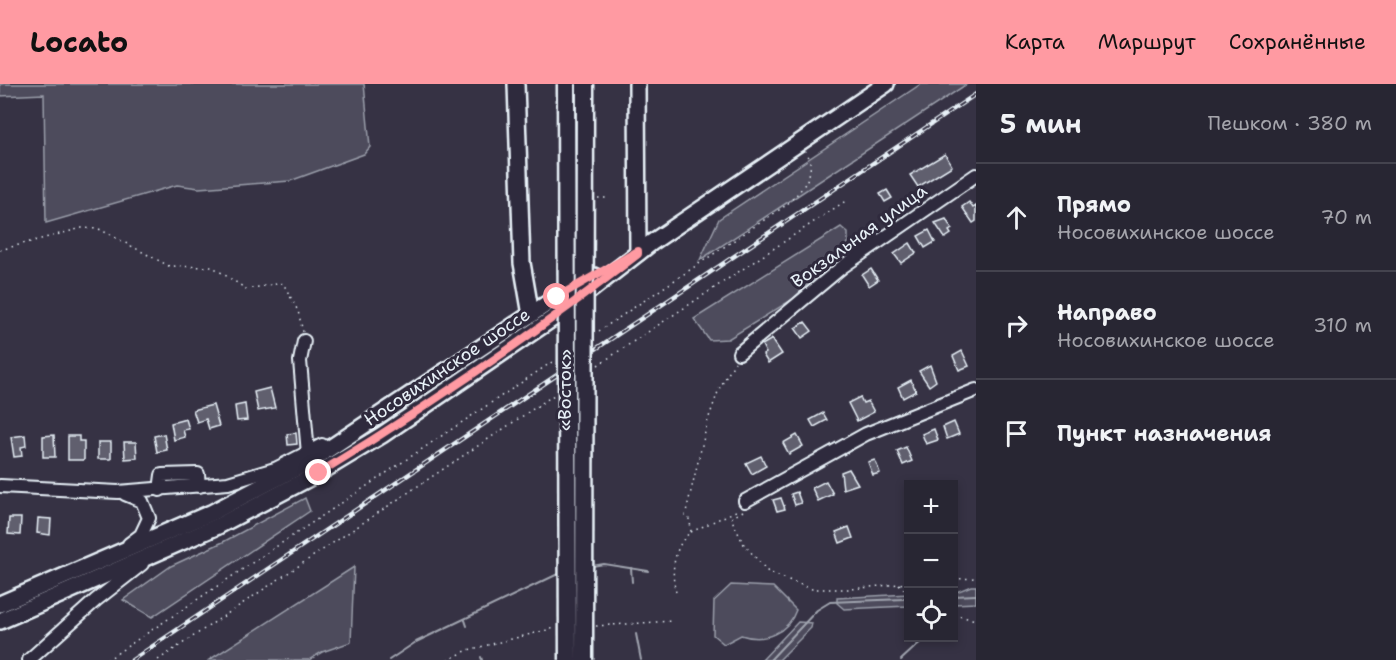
<!DOCTYPE html>
<html lang="ru">
<meta charset="utf-8">
<style>
body{margin:0;font-family:"Shantell Sans",sans-serif;background:#34323f;color:#f1f3f6}
.controls{position:absolute;right:18px;bottom:18px;display:grid;overflow:hidden;border-radius:0px;box-shadow:0 3px 9px #0003}
.controls button{width:54px;height:54px;display:grid;place-items:center;padding:0;border:0;border-bottom:2px solid #44434e;background:#282633;color:#f1f3f6;font:30px sans-serif}
.stop{position:absolute;width:18px;height:18px;margin:-14px;border:4px solid #ff9aa2;border-radius:50%;background:#fff}
.stop.end{background:#ff9aa2;border-color:#fff;box-shadow:0 2px 6px #0008}
.list{margin:0;padding:0;list-style:none}
h2{display:flex;justify-content:space-between;align-items:center;height:78px;margin:0;padding:0 24px;font-size:26px}
h2 small{font-size:20px;font-weight:400;color:#a5a5ac}
.list li{display:grid;grid-template-columns:39px 1fr auto;gap:18px;align-items:center;box-sizing:border-box;height:108px;padding:0 24px;border-top:2px solid #44434e}
.list b{display:block;font-size:22px;white-space:nowrap}
.list p{margin:0;font-size:20px;white-space:nowrap;color:#a5a5ac}
.list em{font-size:20px;font-style:normal;color:#a5a5ac}
.icon{flex:none;width:33px;height:33px;fill:none;stroke:currentColor;stroke-width:2;stroke-linecap:round;stroke-linejoin:round}
.map{position:relative;flex:none;width:976px;height:576px;overflow:hidden}
header{display:flex;align-items:center;gap:36px;box-sizing:border-box;height:84px;padding:0 30px;background:#ff9aa2;color:#111}
header strong{font-size:28px}
nav{display:flex;gap:33px;margin-inline-start:auto;font-size:21px}
main{display:flex}
aside{flex:1;background:#282633}
.map>svg:first-child{display:block}
.green{fill:#4d4b5c;stroke:#9a9eaa;stroke-width:1.5}
.lines{fill:none;stroke-linecap:round;stroke-linejoin:round}
.stream{stroke:#a0a4af;stroke-width:2}
.building{fill:#605e6e;stroke:#e8f1f8;stroke-width:1.5}
.minor-casing{stroke:#e8f1f8;stroke-width:16}
.major-casing{stroke:#e8f1f8;stroke-width:20}
.path{stroke:#e8f1f8;stroke-width:1.5;stroke-dasharray:1.5 4.5;stroke-linecap:butt}
.minor{stroke:#2f2a3d;stroke-width:12}
.major{stroke:#2f2a3d;stroke-width:15}
.rail-casing{stroke:#e8f1f8;stroke-width:4.5}
.rail{stroke:#2f2a3d;stroke-width:2;stroke-dasharray:7;stroke-linecap:butt}
.highway-bridge-casing{stroke:#e8f1f8;stroke-width:21;stroke-linecap:butt}
.highway-bridge{stroke:#2f2a3d;stroke-width:16}
.route{stroke:#ff9aa2;stroke-width:8}
.labels{text-anchor:middle;stroke-width:6;stroke-linejoin:round;paint-order:stroke}
.street-label{font-size:18px;fill:#e8f1f8;stroke:#2f2a3d}
</style>
<header>
<strong>Locato</strong>
<nav><a>Карта</a><a>Маршрут</a><a>Сохранённые</a></nav>
</header>
<main>
<div class="map">
<svg width="976" height="576" viewBox="0 0 976 576">
<rect width="100%" height="100%" fill="#363244"/>
<filter id="ink" filterUnits="userSpaceOnUse"><feTurbulence type="fractalNoise" baseFrequency=".0167" numOctaves="2"/><feDisplacementMap in="SourceGraphic" scale="12" xChannelSelector="R" yChannelSelector="G"/><feConvolveMatrix kernelMatrix="1 2 1 2 8 2 1 2 1" color-interpolation-filters="sRGB"/></filter>
<g filter="url(#ink)">
<g class="green">
<path d="M0 0H364L370 63 364 70 290 97 199 104 177 101 46 139 44 10 0 12Z"/>
<path d="M921 0H967L700 176 719 135Z"/>
<path d="M841 143 848 149V159L793 215 728 255 709 256 694 235Z"/>
<path d="M305 414 310 427 152 533 123 516 171 482 223 458Z"/>
<path d="M354 483 351 558 322 568 309 576H209Z"/>
<path d="M731 501 773 503 796 526C788 549 764 559 741 551L724 560 713 551 714 517Z"/>
<path d="M971 502H976V519L954 520V509Z"/>
<path d="M908 510V522L844 525 837 519V514Z"/>
<path d="M798 538 812 539 811 544 779 576H762Z"/>
</g>
<g class="lines">
<g class="stream">
<path d="M592 482 604 480 648 487"/>
<path d="M631 484 632 498"/>
<path d="M954 512 976 511"/>
<path d="M465 536 467 542"/>
<path d="M636 550 641 576"/>
<path d="M481 573 482 576"/>
<path d="M389 576 416 558 560 489"/>
<path d="M770 576 817 526 830 518 904 515"/>
<path d="M901 576 925 554"/>
</g>
</g>
<g class="building">
<path d="M945 70 952 82 918 103 910 91Z"/>
<path d="M887 106 892 114 885 118 880 110Z"/>
<path d="M969 118 973 124 976 122V137L973 139 962 123Z"/>
<path d="M946 135 952 145 949 147 951 150 945 154 935 139Z"/>
<path d="M929 146 935 158 925 164 918 152Z"/>
<path d="M910 159 916 169 901 179 894 170Z"/>
<path d="M871 185 878 196 869 202 862 191Z"/>
<path d="M805 238 812 247 802 254 795 244Z"/>
<path d="M772 255 782 270 768 279 763 271 766 269 762 261Z"/>
<path d="M962 267 969 282 959 286 953 272Z"/>
<path d="M930 281 936 297 929 302 919 287Z"/>
<path d="M911 296 916 307 903 314 898 303Z"/>
<path d="M270 304 275 324 258 327 254 308Z"/>
<path d="M860 313 863 319 868 317 874 328 857 337 848 319Z"/>
<path d="M245 320 247 336 237 337 235 322Z"/>
<path d="M213 321 219 342 209 345 206 335 197 338 193 326Z"/>
<path d="M823 329 827 336 814 343 810 336Z"/>
<path d="M186 335 189 345 183 346 185 353 174 356 171 339Z"/>
<path d="M954 338 959 350 947 355 943 343Z"/>
<path d="M934 345 938 356 926 360 922 350Z"/>
<path d="M296 349 297 360 288 361 287 350Z"/>
<path d="M164 350 167 366 157 368 154 352Z"/>
<path d="M25 351 26 362 21 363 22 372 14 373 11 353Z"/>
<path d="M54 351 55 373H43V352Z"/>
<path d="M797 351 803 362 789 370 783 359Z"/>
<path d="M68 352H79V357H84V376H68Z"/>
<rect x="98" y="358" width="13" height="17"/>
<path d="M124 358H136L137 374 125 375Z"/>
<path d="M906 363 912 377 903 381 897 367Z"/>
<path d="M761 372 766 382 752 390 746 379Z"/>
<path d="M875 376 880 389 873 391 868 378Z"/>
<path d="M849 385 858 400 843 405 841 388Z"/>
<path d="M826 397 833 410 818 417 812 404Z"/>
<path d="M797 408 801 419 795 421 791 410Z"/>
<path d="M781 414 785 425 777 427 773 416Z"/>
<path d="M9 434H21L20 451 8 450Z"/>
<path d="M38 434 51 435 50 451 37 449Z"/>
<path d="M849 443 853 454 840 459 836 448Z"/>
</g>
<g class="lines">
<g class="minor-casing">
<g id="minor">
<path d="M304 257 300 277 308 370"/>
<path d="M739 269 842 183 976 91"/>
<path d="M0 402 118 408 228 399 275 385 322 361"/>
<path d="M160 406 162 391 198 390 199 402"/>
<path d="M125 410 142 417 149 434 141 451 129 460"/>
<path d="M745 417 866 350 976 306"/>
<path d="M29 576 96 516 142 480"/>
</g>
</g>
<g class="major-casing">
<g id="major">
<path d="M516 0 522 179 531 231"/>
<path d="M637 0 638 169"/>
<path d="M0 520 211 429 312 376 557 213 594 192"/>
<path d="M0 537 218 442 319 389 382 351 565 226 651 159 886 0"/>
</g>
</g>
<g class="path">
<path d="M598 114H608"/>
<path d="M0 166 82 144 99 145 169 182 213 183 246 205 283 199 298 227 303 248"/>
<path d="M599 247 785 122C800 108 819 90 806 67"/>
<path d="M598 281 847 116"/>
<path d="M743 427 731 434 743 459 768 488 812 505H851L908 499"/>
<path d="M691 448 738 426"/>
<path d="M954 495 976 494"/>
<path d="M899 500 908 511"/>
<path d="M676 508C670 489 674 460 691 448L690 436 685 432 708 336 719 305 735 278"/>
<path d="M954 531 976 536"/>
<path d="M596 542 672 537"/>
<path d="M107 576 555 276"/>
<path d="M158 576 554 311"/>
<path d="M448 576 468 566 555 544"/>
</g>
<use href="#minor" class="minor"/>
<use href="#major" class="major"/>
<g class="rail-casing">
<path id="rail" d="M132 576 976 10"/>
</g>
<use href="#rail" class="rail"/>
<g class="highway-bridge-casing">
<g id="highway-bridge">
<path d="M566 0 568 576"/>
<path d="M584 576 585 0"/>
</g>
</g>
<use href="#highway-bridge" class="highway-bridge"/>
</g>
</g>
<g class="lines" filter="url(#ink)">
<path class="route" d="M319 389C429 322 536 249 638 170V167L557 213"/>
</g>
<g class="labels">
<g class="street-label">
<text transform="translate(859 152) rotate(-36)" y="6">Вокзальная улица</text>
<text transform="translate(447 283) rotate(-34)" y="6">Носовихинское шоссе</text>
<text transform="translate(565 306) rotate(-90)" y="6">«Восток»</text>
</g>
</g>
</svg>
<div class="controls">
<button>+</button>
<button>−</button>
<button><svg class="icon" aria-label="locate" viewBox="0 0 24 24"><circle cx="12" cy="12" r="6"/><path d="M12 2v4M12 18v4M2 12h4M18 12h4"/></svg></button>
</div>
<div class="stop" style="left:557px;top:213px"></div>
<div class="stop end" style="left:319px;top:389px"></div>
</div>
<aside>
<h2>5 мин<small>Пешком · 380 m</small></h2>
<ul class="list">
<li><svg class="icon" aria-label="ahead" viewBox="0 0 24 24"><path d="M12 20V5M6 11l6-6 6 6"/></svg><div><b>Прямо</b><p>Носовихинское шоссе</p></div><em>70 m</em></li>
<li><svg class="icon" aria-label="right" viewBox="0 0 24 24"><path d="M7 20v-9h11M14 6l5 5-5 5"/></svg><div><b>Направо</b><p>Носовихинское шоссе</p></div><em>310 m</em></li>
<li><svg class="icon" aria-label="arrive" viewBox="0 0 24 24"><path d="M6 21V4h12l-3 4 3 4H6"/></svg><div><b>Пункт назначения</b></div></li>
</ul>
</aside>
</main>
